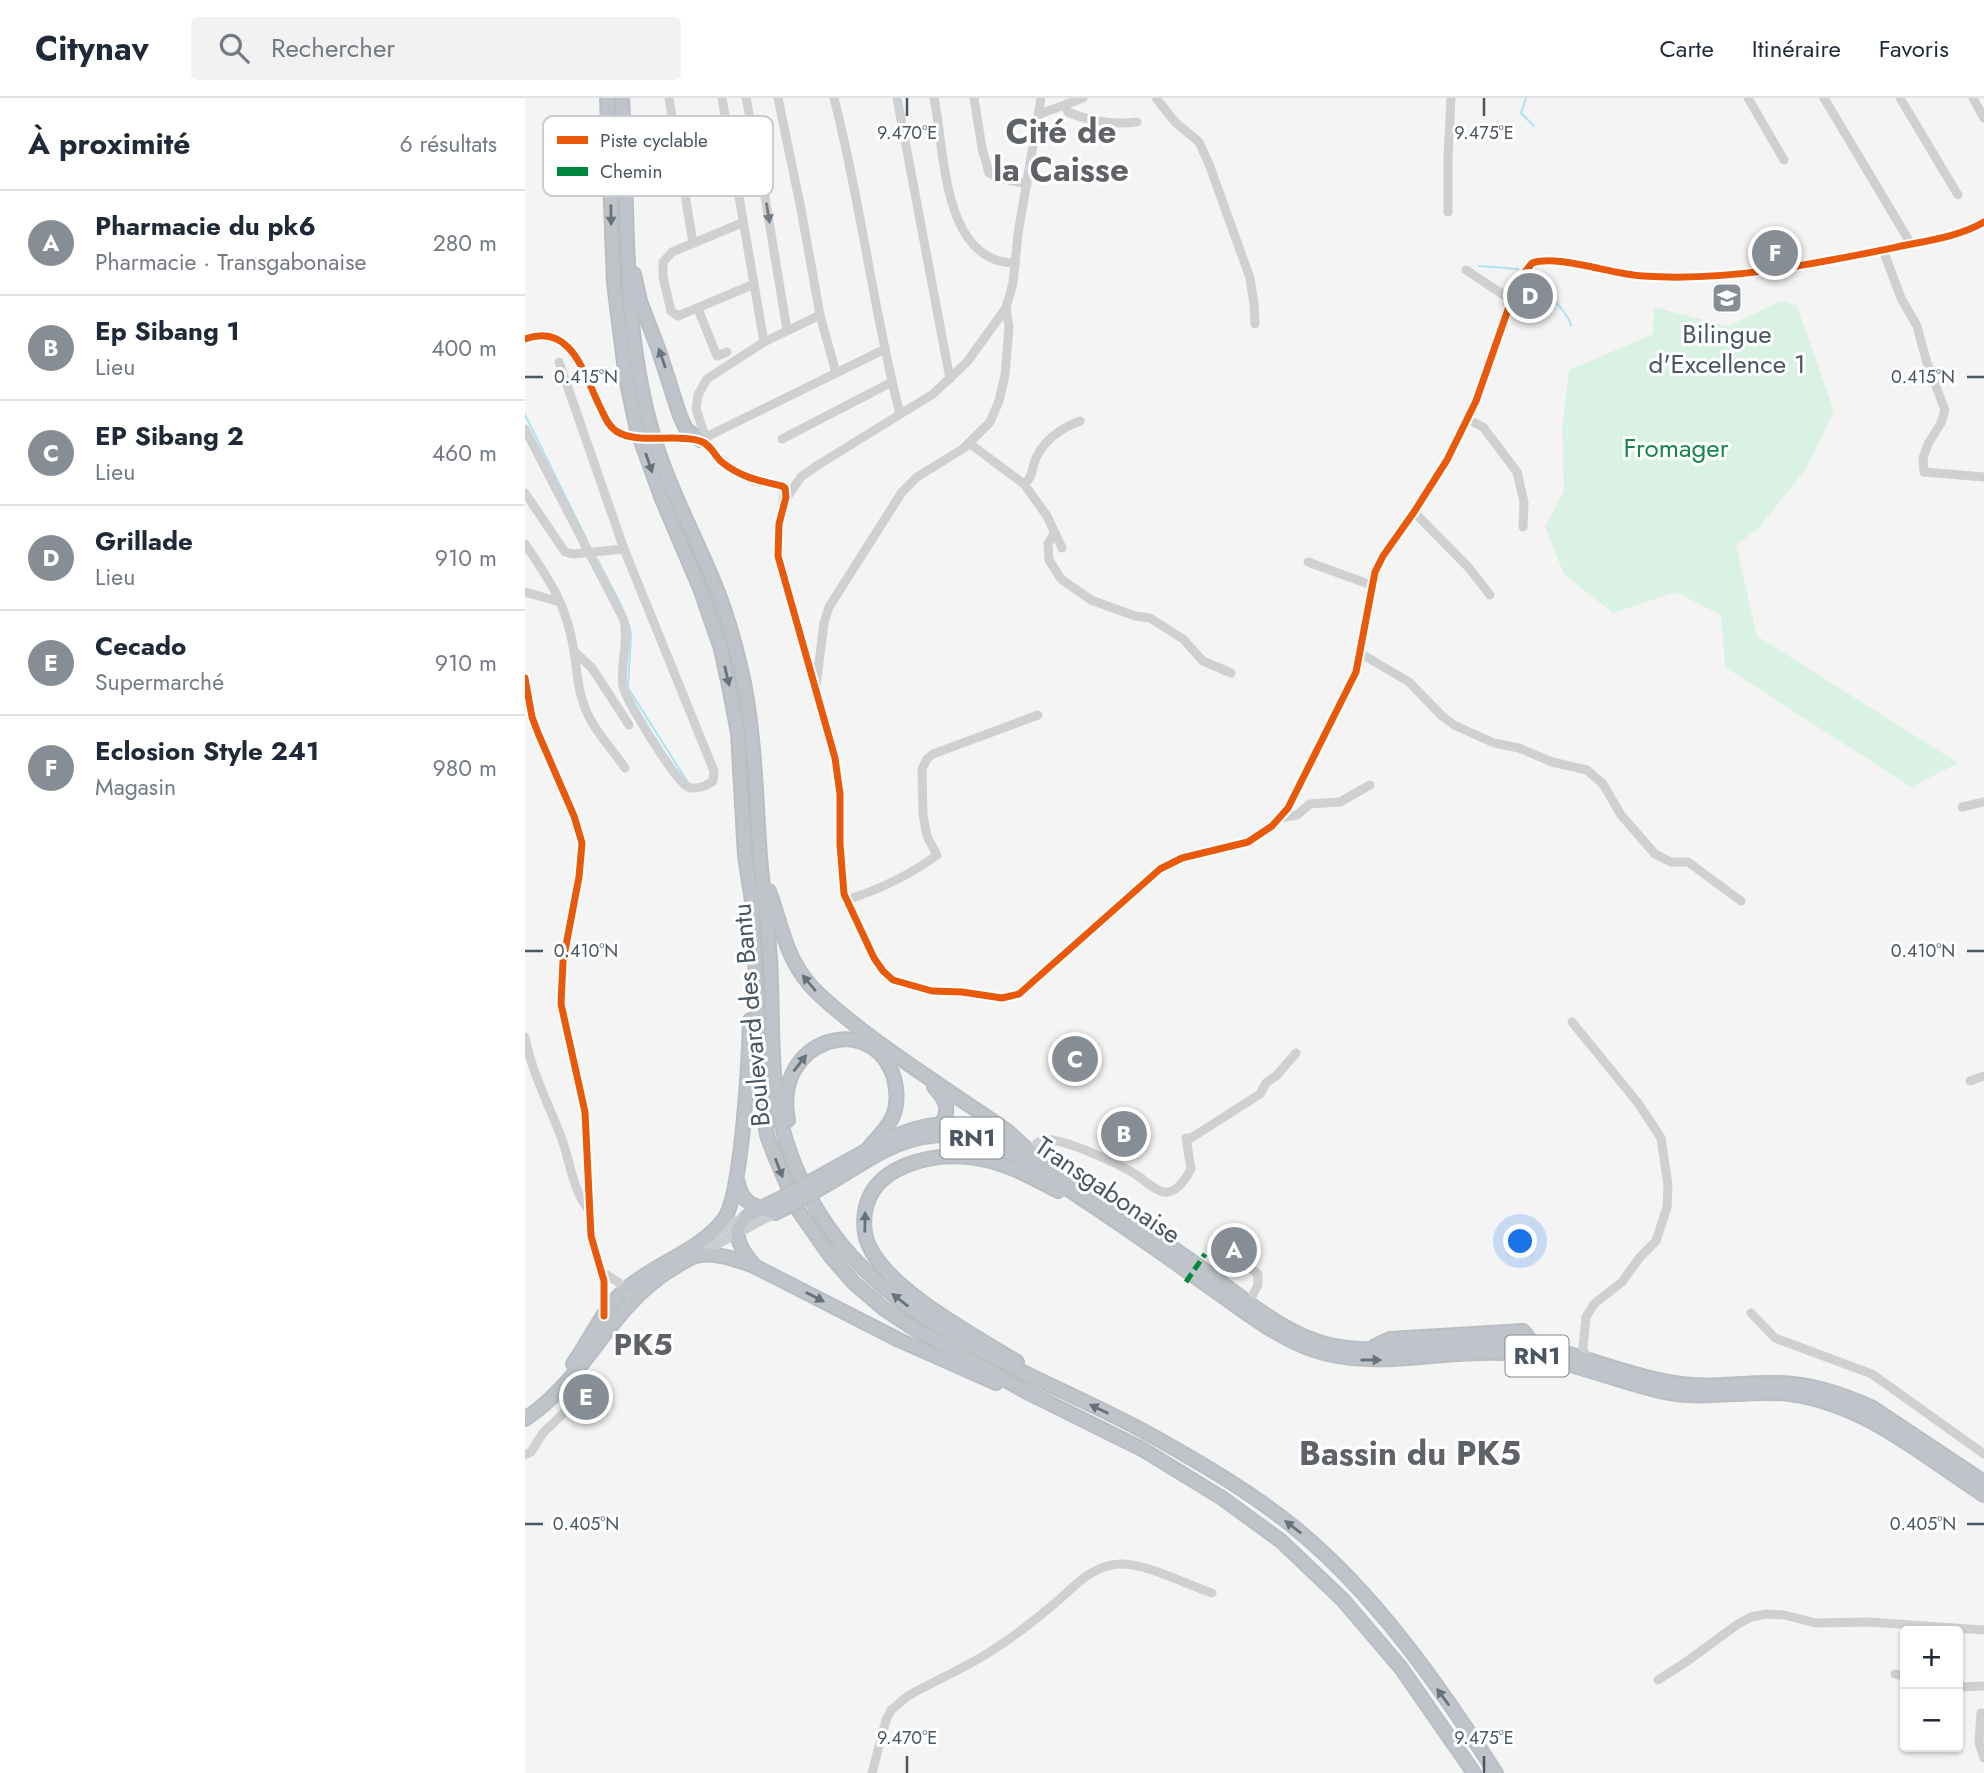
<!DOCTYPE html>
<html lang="fr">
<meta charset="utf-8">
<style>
body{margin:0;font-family:Jost,sans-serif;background:#f2f2f3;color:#1f2937}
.controls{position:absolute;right:21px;bottom:21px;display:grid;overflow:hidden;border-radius:7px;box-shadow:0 2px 5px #0004}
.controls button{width:63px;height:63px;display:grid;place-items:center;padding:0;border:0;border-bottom:2px solid #e0e1e3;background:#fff;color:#1f2937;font:35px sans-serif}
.you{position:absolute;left:996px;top:1144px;width:24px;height:24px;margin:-18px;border:5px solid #fff;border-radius:50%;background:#1a73e8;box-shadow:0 0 0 10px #1a73e833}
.badge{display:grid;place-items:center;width:46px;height:46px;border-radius:50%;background:#868d94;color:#fff;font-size:23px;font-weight:700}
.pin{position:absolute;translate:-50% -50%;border:4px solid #fff;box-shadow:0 2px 7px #0006}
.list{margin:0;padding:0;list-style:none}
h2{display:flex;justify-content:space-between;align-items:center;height:91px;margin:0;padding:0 28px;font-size:30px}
h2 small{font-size:23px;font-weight:400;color:#747a83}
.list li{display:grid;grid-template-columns:46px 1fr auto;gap:21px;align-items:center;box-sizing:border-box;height:105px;padding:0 28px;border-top:2px solid #e0e1e3}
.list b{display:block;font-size:26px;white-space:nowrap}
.list p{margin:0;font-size:23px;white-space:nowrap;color:#747a83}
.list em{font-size:23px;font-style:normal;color:#747a83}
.icon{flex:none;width:38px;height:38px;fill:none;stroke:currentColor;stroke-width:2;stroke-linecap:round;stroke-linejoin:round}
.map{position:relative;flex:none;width:1459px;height:1675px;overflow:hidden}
header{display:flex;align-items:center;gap:42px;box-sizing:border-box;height:98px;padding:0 35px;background:#fff;border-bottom:2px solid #e0e1e3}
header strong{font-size:33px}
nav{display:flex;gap:38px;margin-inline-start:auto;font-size:24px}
.search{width:490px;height:63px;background:#f2f2f3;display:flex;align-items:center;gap:18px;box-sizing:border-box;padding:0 24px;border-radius:7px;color:#747a83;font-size:26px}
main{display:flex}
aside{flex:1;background:#fff}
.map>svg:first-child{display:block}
.green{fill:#d9f2e3}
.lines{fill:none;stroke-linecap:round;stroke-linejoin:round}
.stream{stroke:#aee2f0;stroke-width:2}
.highway-casing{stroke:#b9bec3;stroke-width:16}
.minor{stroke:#ced0d2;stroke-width:9}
.major{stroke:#caced1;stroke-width:10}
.highway{stroke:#bec4c9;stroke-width:12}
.highway-bridge-casing{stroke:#b9bec3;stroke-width:16;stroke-linecap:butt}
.minor-bridge{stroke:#ced0d2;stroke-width:9}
.highway-bridge{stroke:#bec4c9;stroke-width:12}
.quiet{stroke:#00873e;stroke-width:5;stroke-dasharray:10 5;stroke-linecap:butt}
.cycleway-casing{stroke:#fff;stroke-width:11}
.cycleway{stroke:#e8590c;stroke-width:7}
.oneway{fill:#727b83}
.oneway2{fill:#67727b}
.ticks{fill:none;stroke:#4a5661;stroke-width:2.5}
.labels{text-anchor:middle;stroke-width:6;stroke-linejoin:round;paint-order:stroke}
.shield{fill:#fff;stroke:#808990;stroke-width:2}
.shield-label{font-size:24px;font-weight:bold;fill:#4a5661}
.poi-label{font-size:26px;fill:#4a5661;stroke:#fff}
.park-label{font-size:26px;fill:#17864f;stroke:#fff}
.street-label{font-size:26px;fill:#4a5661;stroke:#fff}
.quarter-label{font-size:30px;font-weight:bold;fill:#5f6368;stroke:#fff}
.district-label{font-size:33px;font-weight:bold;fill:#5f6368;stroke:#fff}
.key{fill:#fff;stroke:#c9ccd0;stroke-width:2}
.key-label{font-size:19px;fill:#4a5661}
.ticks-label{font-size:18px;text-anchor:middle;fill:#4a5661;stroke:#fff;stroke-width:6;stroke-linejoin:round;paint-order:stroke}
</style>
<header>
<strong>Citynav</strong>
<div class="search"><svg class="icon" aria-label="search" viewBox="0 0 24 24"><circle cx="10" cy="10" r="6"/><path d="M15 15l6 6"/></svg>Rechercher</div>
<nav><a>Carte</a><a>Itinéraire</a><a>Favoris</a></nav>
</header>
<main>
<aside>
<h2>À proximité<small>6 résultats</small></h2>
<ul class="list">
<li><span class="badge">A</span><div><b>Pharmacie du pk6</b><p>Pharmacie · Transgabonaise</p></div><em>280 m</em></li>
<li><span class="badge">B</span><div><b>Ep Sibang 1</b><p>Lieu</p></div><em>400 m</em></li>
<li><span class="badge">C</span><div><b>EP Sibang 2</b><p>Lieu</p></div><em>460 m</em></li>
<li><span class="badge">D</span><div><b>Grillade</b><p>Lieu</p></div><em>910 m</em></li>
<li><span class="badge">E</span><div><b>Cecado</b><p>Supermarché</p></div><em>910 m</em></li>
<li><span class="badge">F</span><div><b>Eclosion Style 241</b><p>Magasin</p></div><em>980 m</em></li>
</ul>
</aside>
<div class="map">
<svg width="1459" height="1675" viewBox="0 0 1459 1675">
<rect width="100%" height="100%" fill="#f4f4f4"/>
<path class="green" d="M1256 203 1272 208 1309 313 1281 371 1233 431 1211 447 1232 538 1433 665 1386 689 1200 569 1196 517 1151 494 1088 515 1039 476 1020 429 1039 393 1037 329 1044 272 1128 236 1129 209 1203 228Z"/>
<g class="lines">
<g class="stream">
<path d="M1001 0 996 15 1009 28"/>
<path d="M954 168 993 171"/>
<path d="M1002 177C1013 184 1045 216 1046 228"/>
<path d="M0 317 61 440"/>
<path d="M72 461 97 509"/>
<path d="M104 527 106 537 103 590 162 683"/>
</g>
<g class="highway-casing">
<g id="highway">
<path d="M82 0 89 185 101 280 112 332 137 401 175 490 196 551 204 588 213 635 220 758 227 803 233 919V975L238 1012 242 1037 249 1056 273 1112 306 1159 329 1185 358 1210 385 1228 498 1292 617 1351 697 1400 756 1443 818 1502 876 1570 949 1675"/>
<path d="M97 0C104 109 96 219 125 326 140 383 168 433 190 487 203 519 212 552 219 585 230 642 231 701 235 759 238 793 243 827 245 861 248 908 245 957 252 1004 262 1067 295 1129 341 1173 418 1248 531 1285 624 1336 674 1364 726 1394 770 1430 850 1495 915 1589 971 1675"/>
<path d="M109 176 115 203 134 253 155 318 161 331 175 342"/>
<path d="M244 793C257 828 260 858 285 887 301 905 321 919 339 934 384 968 431 998 478 1030 487 1036 493 1044 502 1051 520 1065 542 1077 561 1090 600 1117 639 1144 678 1171 716 1198 759 1237 805 1247 862 1259 923 1243 980 1245 1039 1247 1092 1276 1149 1285 1184 1291 1217 1284 1252 1285 1285 1285 1316 1296 1346 1309L1459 1384"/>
<path d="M409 989C423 1003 426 1015 413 1030"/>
<path d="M263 1022C247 940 348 911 369 980 372 992 373 1006 368 1018 362 1031 351 1041 342 1052"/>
<path d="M303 1074C371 1037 410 1005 489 1044"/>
<path d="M308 1083C338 1065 369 1042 405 1038 462 1030 509 1068 553 1098 599 1128 644 1160 689 1192 719 1213 750 1238 786 1251 850 1274 914 1251 980 1255 1035 1258 1085 1282 1139 1294 1181 1303 1222 1291 1265 1296 1340 1306 1397 1357 1459 1397"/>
<path d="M213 1085C216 1106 232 1109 250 1115L264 1108"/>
<path d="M229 1167C193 1126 223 1117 258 1099"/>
<path d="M850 1248 865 1241 998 1233 1009 1247"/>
<path d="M492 1264C449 1237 368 1195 345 1150 339 1138 338 1127 340 1114 347 1068 405 1055 444 1059 476 1062 505 1078 533 1093"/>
<path d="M48 1266C65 1242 78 1211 100 1192 130 1165 174 1154 199 1121 217 1097 224 958 225 922"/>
<path d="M0 1321C61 1281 85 1208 147 1171 154 1167 163 1160 171 1158 189 1153 212 1162 229 1168L374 1242 471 1285"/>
</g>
</g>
<g class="minor">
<path d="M144 0 168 145"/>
<path d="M197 0 239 244"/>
<path d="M221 0 237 81 262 232"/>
<path d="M253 0 276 111 295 217 311 275"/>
<path d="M309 0C336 104 348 212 375 316"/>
<path d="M372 0 425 281"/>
<path d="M409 0C420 50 416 164 490 165"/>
<path d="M449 0 457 50 464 75 474 80 502 86"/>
<path d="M631 0 650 24 674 44 684 66 725 180 729 206 730 226"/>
<path d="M1223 0 1259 62"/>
<path d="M1299 0 1386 146"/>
<path d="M1375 0 1433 97"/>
<path d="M1448 0 1459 20"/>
<path d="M540 8 543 14C566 24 587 27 612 24"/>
<path d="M515 16 558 0"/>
<path d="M923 114V60L926 0"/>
<path d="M217 125 147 154 138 164V179L146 213 153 218 227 187"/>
<path d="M1358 152 1376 200 1392 228 1402 265 1420 312 1416 325 1403 346 1398 360 1399 374 1459 379"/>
<path d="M941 172 986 202"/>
<path d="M173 211 192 258 202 254"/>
<path d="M0 241C54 222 64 296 87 330L95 335 106 338"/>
<path d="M942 321 958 329 992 374 999 404 998 429"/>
<path d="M0 331 99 522C104 544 95 566 98 588 100 601 151 684 163 689 171 692 181 688 188 683L189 673 99 451 34 264"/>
<path d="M152 341 175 342 207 371 229 383 257 388 260 390 253 435 255 466 310 660 315 696V746L319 796 349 860 358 873 368 882 407 893 437 894 477 900 494 896 635 771 657 760 723 744 747 728 763 710 831 574 850 474 858 458 889 414 922 362 951 303 993 183 1007 165C1033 156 1088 177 1118 178 1203 184 1289 166 1372 149 1400 143 1434 139 1459 124"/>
<path d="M257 341 367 284"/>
<path d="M175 342 360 251"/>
<path d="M182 344 171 311 173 297 182 281 239 244 295 217"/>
<path d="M444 345 499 386 522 418 537 450"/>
<path d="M499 386C509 378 506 371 511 360 520 341 536 330 555 323"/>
<path d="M0 395 40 454 48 456 99 451"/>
<path d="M261 401 276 379 293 367 408 296 442 264 481 210 488 185 493 136 516 0"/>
<path d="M889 414 944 470 965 497"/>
<path d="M529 435 523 446 524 462 536 481 566 502 610 518 625 520 658 541 678 563 706 575"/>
<path d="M0 446C25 482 42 508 49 553 52 572 52 589 59 607 67 631 86 649 100 670"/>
<path d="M783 464 846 487"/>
<path d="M0 494 35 504"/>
<path d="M49 553 67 570 104 627"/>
<path d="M835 555 884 584 917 618 929 627 969 645 994 650 1027 664 1062 672 1078 686 1096 717 1130 756 1146 764H1163L1216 803"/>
<path d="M0 580 7 619 13 635 49 718 57 745 54 779 38 863 36 906 60 1014 66 1138 79 1183V1216"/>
<path d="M291 588 299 525 304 509 377 394 392 379 439 350 465 324 474 303 480 277 484 229 481 210"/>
<path d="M1437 709 1459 704"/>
<path d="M754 720 772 717 785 706 815 704 845 687"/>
<path d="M321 802C353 792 385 777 412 757L402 738 398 717 397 671 402 661 408 656 513 617"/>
<path d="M1047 924 1113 1005 1136 1040 1143 1087 1142 1109 1131 1143 1115 1159 1097 1184 1069 1206 1061 1219 1058 1250 1061 1260"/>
<path d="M0 939C7 975 24 1007 37 1041 45 1064 48 1094 64 1112"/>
<path d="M1445 983 1459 978"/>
<path d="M506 1054C510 1048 511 1044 517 1042 535 1038 594 1066 610 1076 619 1081 632 1096 643 1094 653 1093 662 1079 666 1071L661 1040H666L735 996 741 985 752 977 771 955"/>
<path d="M701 1153 733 1176V1187L724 1204"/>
<path d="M77 1174 93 1184 102 1195"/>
<path d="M1226 1215 1250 1240 1347 1276 1459 1356"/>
<path d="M0 1357 6 1354 18 1335 46 1308"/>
<path d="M1370 1576 1380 1579"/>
<path d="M1133 1582 1161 1564 1213 1526 1226 1519 1242 1516 1259 1517 1291 1525 1344 1524 1459 1532"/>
<path d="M1433 1589 1459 1588"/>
<path d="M1456 1615 1454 1645 1459 1660"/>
<path d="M347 1675 361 1622 366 1612 383 1598C409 1583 438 1571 463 1555 489 1539 514 1519 536 1500 553 1484 570 1467 595 1466 620 1465 663 1487 687 1495"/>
</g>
<g class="major">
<path d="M189 1136 220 1119"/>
<path d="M171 1157 250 1115"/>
</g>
<use href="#highway" class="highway"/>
<g class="highway-bridge-casing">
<g id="highway-bridge">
<path d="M258 1099 303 1074"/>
<path d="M264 1108 308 1083"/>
</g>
</g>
<path class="minor-bridge" d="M106 338 152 341"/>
<use href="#highway-bridge" class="highway-bridge"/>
<path class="quiet" d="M661 1184 680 1156"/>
<g class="cycleway-casing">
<g id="cycleway">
<path d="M0 241C48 224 59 278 76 311 80 319 83 328 91 333 112 347 151 335 175 343 186 346 190 359 198 365 217 380 236 383 257 388L260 390 261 399 254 426 253 458 310 660 315 696V746L319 796 349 860 358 873 368 882 407 893 437 894 477 900 494 896 635 771 657 760 723 744 747 728 763 710 831 574 850 474 858 458 889 414 922 362 951 303 993 183 1007 165C1033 156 1088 177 1118 178 1203 184 1289 166 1372 149 1400 143 1434 139 1459 124"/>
<path d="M0 580 7 619 13 635 49 718 57 745 54 779 38 863 36 906 60 1014 66 1138 79 1183V1218"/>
</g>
</g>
<use href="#cycleway" class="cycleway"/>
</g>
<defs><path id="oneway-solid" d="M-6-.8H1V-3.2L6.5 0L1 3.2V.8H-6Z" transform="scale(1.75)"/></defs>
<use class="oneway" href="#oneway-solid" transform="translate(243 115) rotate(81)"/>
<g class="oneway2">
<use href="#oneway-solid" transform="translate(86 117) rotate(89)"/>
<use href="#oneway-solid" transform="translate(137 260) rotate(-109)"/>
<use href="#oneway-solid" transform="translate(124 365) rotate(71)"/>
<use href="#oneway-solid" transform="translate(202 578) rotate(77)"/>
<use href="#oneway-solid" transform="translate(284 885) rotate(-130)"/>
<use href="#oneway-solid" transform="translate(275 965) rotate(-52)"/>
<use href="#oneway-solid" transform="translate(254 1070) rotate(69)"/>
<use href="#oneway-solid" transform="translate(340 1124) rotate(-89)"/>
<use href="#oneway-solid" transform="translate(290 1199) rotate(27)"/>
<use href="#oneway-solid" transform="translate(375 1202) rotate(-142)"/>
<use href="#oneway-solid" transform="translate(846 1262)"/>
<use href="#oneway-solid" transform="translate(574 1311) rotate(-154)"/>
<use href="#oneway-solid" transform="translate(768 1429) rotate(-142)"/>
<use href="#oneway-solid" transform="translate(918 1599) rotate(-126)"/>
</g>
<path class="ticks" d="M382 0V18M959 0V18M0 279H18M1442 279H1459M0 853H18M1442 853H1459M0 1426H18M1442 1426H1459M382 1658V1675M959 1658V1675"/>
<defs>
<g id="school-square" transform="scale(1.575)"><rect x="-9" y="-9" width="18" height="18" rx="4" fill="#868d94" stroke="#fff"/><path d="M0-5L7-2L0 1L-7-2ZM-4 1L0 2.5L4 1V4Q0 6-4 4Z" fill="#fff"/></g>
</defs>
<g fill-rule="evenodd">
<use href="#school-square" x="1202" y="200"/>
</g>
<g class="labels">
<g class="shield">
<rect x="415.5" y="1019.5" width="63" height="41" rx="5"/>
<rect x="980.5" y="1237.5" width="63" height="41" rx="5"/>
</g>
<g class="shield-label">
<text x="447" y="1048">RN1</text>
<text x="1012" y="1266">RN1</text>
</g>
<g class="poi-label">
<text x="1202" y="245">Bilingue<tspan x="1202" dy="30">d'Excellence 1</tspan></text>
</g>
<g class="park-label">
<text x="1151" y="359">Fromager</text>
</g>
<g class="street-label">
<text transform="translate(226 917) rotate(-95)" y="9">Boulevard des Bantu</text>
<text transform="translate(583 1092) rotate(34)" y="9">Transgabonaise</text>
</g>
<g class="quarter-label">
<text x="118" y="1257">PK5</text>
</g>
<g class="district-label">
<text x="536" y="45">Cité de<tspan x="536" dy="38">la Caisse</tspan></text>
<text x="885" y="1367">Bassin du PK5</text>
</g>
</g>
<rect x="18" y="18" width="230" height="80" rx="10" class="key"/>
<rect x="32" y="38" width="31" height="8" fill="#e8590c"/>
<rect x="32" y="69" width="31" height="9" fill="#00873e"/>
<g class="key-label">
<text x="75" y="49">Piste cyclable</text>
<text x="75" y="80">Chemin</text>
</g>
<g class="ticks-label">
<text x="382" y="41">9.470°E</text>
<text x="959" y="41">9.475°E</text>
<text x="61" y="285">0.415°N</text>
<text x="1398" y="285">0.415°N</text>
<text x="61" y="859">0.410°N</text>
<text x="1398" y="859">0.410°N</text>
<text x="61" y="1432">0.405°N</text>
<text x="1398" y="1432">0.405°N</text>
<text x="382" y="1646">9.470°E</text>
<text x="959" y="1646">9.475°E</text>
</g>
</svg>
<div class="controls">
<button>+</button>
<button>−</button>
</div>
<div class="you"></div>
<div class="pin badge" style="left:709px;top:1152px">A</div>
<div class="pin badge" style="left:599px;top:1036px">B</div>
<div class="pin badge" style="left:550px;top:961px">C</div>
<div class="pin badge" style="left:1005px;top:198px">D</div>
<div class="pin badge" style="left:61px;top:1299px">E</div>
<div class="pin badge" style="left:1250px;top:155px">F</div>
</div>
</main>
